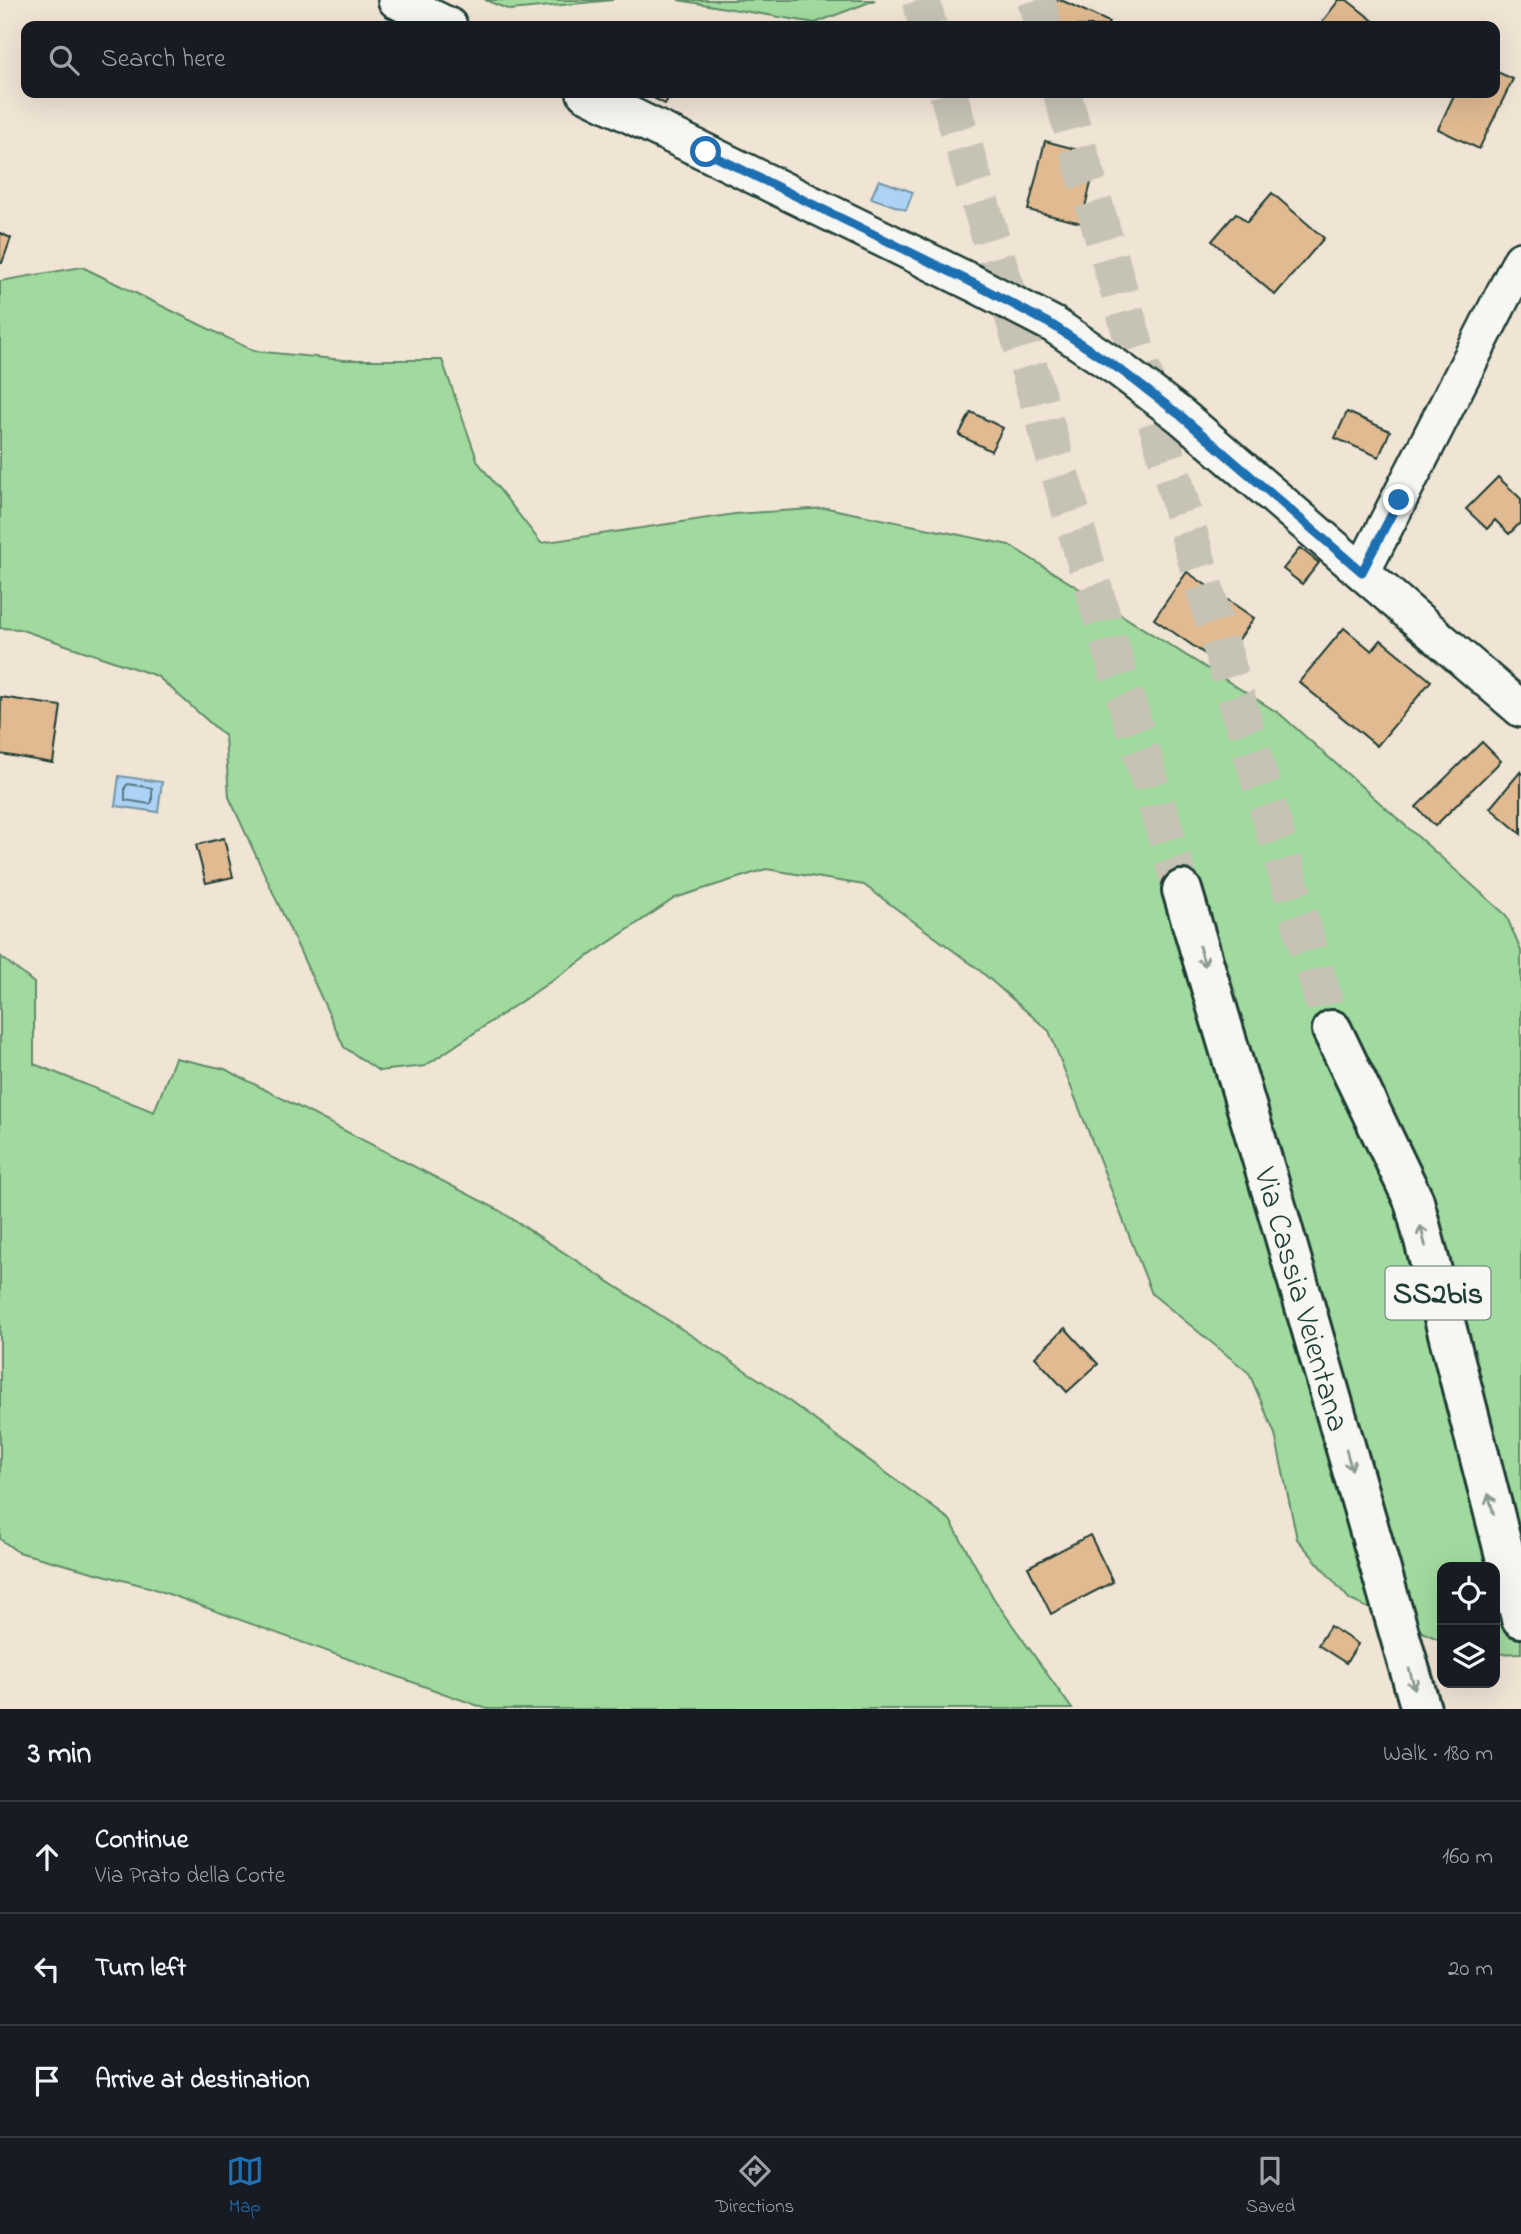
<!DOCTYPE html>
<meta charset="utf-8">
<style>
body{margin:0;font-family:"Indie Flower",sans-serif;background:#20242c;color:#f1f3f6}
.controls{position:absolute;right:21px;bottom:21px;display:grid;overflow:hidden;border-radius:14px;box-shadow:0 7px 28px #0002}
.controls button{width:63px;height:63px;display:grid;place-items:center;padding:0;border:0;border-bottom:2px solid #363941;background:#171b24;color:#f1f3f6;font:35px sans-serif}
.stop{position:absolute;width:21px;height:21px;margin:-16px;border:5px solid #1f6fb2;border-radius:50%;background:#fff}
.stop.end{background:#1f6fb2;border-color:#fff;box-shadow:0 2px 7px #0008}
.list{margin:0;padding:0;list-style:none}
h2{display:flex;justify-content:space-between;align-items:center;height:91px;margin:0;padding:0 28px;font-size:30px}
h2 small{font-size:23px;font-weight:400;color:#9ea1a6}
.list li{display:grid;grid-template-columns:46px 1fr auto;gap:21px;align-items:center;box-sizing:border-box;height:112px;padding:0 28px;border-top:2px solid #363941}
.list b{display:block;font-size:26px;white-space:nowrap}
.list p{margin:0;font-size:23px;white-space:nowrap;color:#9ea1a6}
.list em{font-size:23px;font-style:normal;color:#9ea1a6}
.icon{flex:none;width:38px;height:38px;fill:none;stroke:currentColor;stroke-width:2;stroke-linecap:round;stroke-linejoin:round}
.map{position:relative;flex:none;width:1521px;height:1709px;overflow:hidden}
.search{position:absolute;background:#171b24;box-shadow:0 7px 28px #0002;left:21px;right:21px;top:21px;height:77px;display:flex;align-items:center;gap:18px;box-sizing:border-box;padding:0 24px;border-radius:14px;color:#9ea1a6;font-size:26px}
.sheet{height:427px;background:#171b24}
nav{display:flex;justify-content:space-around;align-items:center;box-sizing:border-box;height:98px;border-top:2px solid #363941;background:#171b24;font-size:19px;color:#9ea1a6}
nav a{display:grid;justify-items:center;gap:4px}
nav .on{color:#1f6fb2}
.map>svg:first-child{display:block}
.green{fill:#a1da9e;stroke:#608c69;stroke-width:2}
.water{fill:#acd2f5;stroke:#7496a8;stroke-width:2}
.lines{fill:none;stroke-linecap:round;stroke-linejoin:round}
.shore{stroke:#577981;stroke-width:2}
.building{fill:#e1ba91;stroke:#1f3d34;stroke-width:2}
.highway-tunnel{stroke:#c6c3b5;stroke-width:38;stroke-dasharray:38 19;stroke-linecap:butt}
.street-casing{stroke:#1f3d34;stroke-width:40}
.highway-casing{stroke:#1f3d34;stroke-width:44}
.street{stroke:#f6f6f2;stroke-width:35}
.highway{stroke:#f6f6f2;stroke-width:38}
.oneway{stroke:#8a9a93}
.route{stroke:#1f6fb2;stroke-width:9}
.labels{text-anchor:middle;stroke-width:6;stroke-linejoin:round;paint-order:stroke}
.shield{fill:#f6f6f2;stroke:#60746d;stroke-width:2}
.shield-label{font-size:30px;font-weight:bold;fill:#1f3d34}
.street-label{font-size:32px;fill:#1f3d34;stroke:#f6f6f2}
</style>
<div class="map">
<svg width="1521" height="1709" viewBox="0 0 1521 1709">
<rect width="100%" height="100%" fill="#f0e4d5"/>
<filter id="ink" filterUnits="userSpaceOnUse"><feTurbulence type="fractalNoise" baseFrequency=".0143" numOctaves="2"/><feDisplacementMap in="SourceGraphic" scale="14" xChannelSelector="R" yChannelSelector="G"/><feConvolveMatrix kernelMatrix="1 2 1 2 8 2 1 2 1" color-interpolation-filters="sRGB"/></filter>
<g filter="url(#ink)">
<g class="green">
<path d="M485 0H613L510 10Z"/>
<path d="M678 0H875L815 23Z"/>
<path d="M82 267 254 351 344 360H442L478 462 541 543 735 514 827 508 1009 545 1280 714 1506 915 1521 951V1653L1495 1654V1567H1442V1641L1350 1600 1297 1539 1275 1434 1249 1373 1152 1294 1049 1031 977 968 864 885 766 869 675 898 425 1066 379 1071 344 1047 229 797 225 736 157 676 19 629 0 628V281Z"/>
<path d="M0 956 34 983V1064L154 1112 175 1058 225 1069 497 1209 766 1384 950 1520 994 1599 1072 1709H487L152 1588 18 1552 0 1539Z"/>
</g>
<g class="water">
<path d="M879 180 913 192 906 210 871 198Z"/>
<path d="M119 776 162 782 158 812 115 806Z"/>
</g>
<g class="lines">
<path class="shore" d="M128 784 152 788V802L149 804 125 800V787Z"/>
</g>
<g class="building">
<path d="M1049 0H1061L1109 22 1107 26H1037Z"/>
<path d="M1339 0H1347L1376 23 1374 26H1319Z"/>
<path d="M1495 71 1513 79 1479 149 1438 129 1455 93H1495Z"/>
<path d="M644 93H671L665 104Z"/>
<path d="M1045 141 1098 155 1081 223 1028 210Z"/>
<path d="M1272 193 1324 238 1275 295 1212 241 1236 213 1247 222Z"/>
<path d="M0 233 11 238 2 263H0Z"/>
<path d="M971 412 1003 428 991 451 959 435Z"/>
<path d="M1347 412 1390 431 1379 457 1335 438Z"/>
<path d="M1498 477 1521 499V522L1509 534 1495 520 1487 529 1466 509Z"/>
<path d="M1300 548 1319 563 1302 584 1283 569Z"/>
<path d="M1187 572 1254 618 1221 665 1154 619Z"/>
<path d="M1344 628 1372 651 1381 640 1431 681 1377 746 1299 682Z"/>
<path d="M1 697 61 706 53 763 0 754Z"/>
<path d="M1482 742 1501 761 1435 826 1416 807Z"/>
<path d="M1521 771V834L1490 808Z"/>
<path d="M224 838 233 877 206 883 196 845Z"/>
<path d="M1065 1328 1098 1364 1067 1392 1035 1357Z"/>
<path d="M1090 1535 1113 1582 1051 1614 1028 1567Z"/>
<path d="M1330 1626 1358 1644 1346 1663 1318 1645Z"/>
</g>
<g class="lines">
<g class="highway-tunnel">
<path d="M921 0 928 26"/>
<path d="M1036 0 1043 26"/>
<path d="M948 93 1182 890"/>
<path d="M1062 93 1332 1030"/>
</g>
<g class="street-casing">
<g id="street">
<path d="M396 0 449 26"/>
<path d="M585 93 973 283 1054 325 1122 371 1181 416 1521 709"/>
<path d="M1362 572 1521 260"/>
</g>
</g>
<g class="highway-casing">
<g id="highway">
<path d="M1182 890 1276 1206 1421 1709"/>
<path d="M1332 1030 1414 1201 1521 1618"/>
</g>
</g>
<use href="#street" class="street"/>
<use href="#highway" class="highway"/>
</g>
<defs><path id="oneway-shaft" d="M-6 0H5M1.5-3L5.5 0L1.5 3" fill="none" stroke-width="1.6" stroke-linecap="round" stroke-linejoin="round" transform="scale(1.75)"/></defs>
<g class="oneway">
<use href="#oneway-shaft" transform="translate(1202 956) rotate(73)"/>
<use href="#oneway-shaft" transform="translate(1423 1236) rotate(-104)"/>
<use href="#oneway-shaft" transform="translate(1349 1460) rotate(74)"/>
<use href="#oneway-shaft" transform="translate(1491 1504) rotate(-104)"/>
<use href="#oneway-shaft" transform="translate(1412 1679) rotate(74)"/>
</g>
</g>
<g class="lines" filter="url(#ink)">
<path class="route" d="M706 152 973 283 1054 326 1122 371 1181 416 1362 572 1399 500"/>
</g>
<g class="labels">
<rect class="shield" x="1385.5" y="1266.5" width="105" height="53" rx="5"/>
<g class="shield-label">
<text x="1438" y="1303">SS2bis</text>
</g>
<g class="street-label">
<text transform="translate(1303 1299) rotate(74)" y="11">Via Cassia Veientana</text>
</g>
</g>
</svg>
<div class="controls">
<button><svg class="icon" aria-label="locate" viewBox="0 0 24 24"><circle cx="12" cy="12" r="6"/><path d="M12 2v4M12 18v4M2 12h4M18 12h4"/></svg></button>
<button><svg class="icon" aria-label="layers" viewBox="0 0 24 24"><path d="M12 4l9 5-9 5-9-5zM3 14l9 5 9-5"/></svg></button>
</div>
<div class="stop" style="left:706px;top:152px"></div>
<div class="stop end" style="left:1399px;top:500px"></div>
<div class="search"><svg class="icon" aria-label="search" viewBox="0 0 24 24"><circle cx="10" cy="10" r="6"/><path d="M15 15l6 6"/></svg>Search here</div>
</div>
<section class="sheet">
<h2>3 min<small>Walk · 180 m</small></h2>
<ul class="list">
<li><svg class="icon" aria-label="ahead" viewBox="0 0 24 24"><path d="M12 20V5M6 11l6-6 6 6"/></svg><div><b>Continue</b><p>Via Prato della Corte</p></div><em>160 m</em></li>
<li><svg class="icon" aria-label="left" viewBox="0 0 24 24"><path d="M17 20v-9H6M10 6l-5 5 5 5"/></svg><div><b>Turn left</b></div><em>20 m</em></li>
<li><svg class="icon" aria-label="arrive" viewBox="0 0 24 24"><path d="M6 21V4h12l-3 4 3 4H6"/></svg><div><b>Arrive at destination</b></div></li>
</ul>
</section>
<nav>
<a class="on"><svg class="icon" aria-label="map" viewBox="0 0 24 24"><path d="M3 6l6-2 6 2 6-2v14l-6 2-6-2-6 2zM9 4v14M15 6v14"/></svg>Map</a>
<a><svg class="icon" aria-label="directions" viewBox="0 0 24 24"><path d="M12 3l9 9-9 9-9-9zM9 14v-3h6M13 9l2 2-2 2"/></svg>Directions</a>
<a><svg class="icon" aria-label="saved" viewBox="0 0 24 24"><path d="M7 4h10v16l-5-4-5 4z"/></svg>Saved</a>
</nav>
